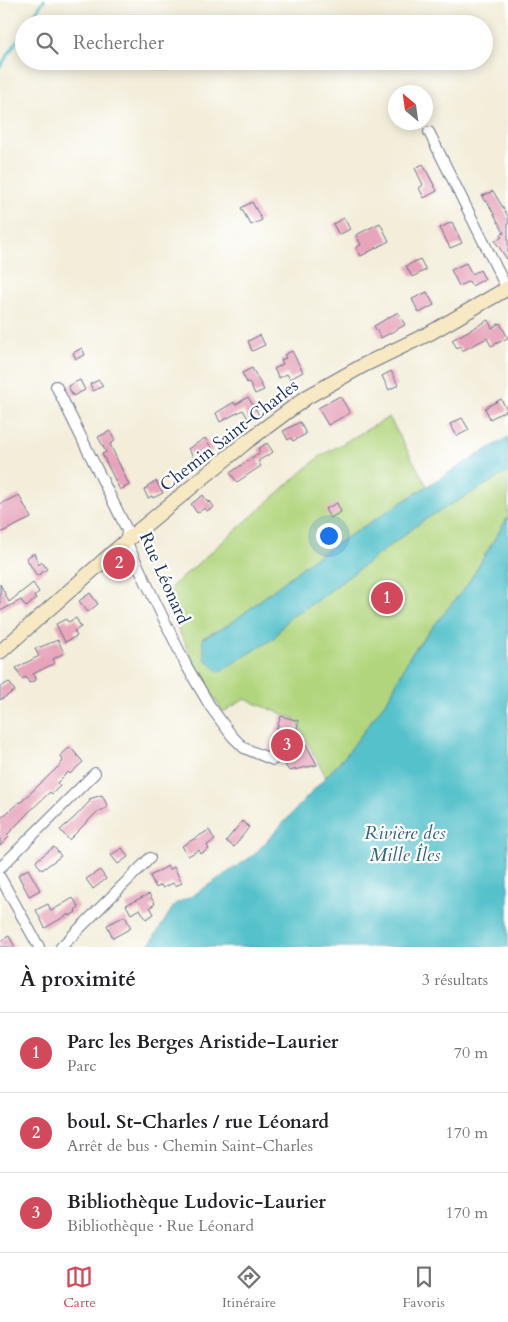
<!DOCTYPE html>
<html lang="fr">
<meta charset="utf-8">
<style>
body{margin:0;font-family:Cardo,serif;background:#f6f6f6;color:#202124}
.compass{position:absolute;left:388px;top:85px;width:45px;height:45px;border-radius:50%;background:#fff;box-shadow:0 2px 12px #0003;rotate:331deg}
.you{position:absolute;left:328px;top:535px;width:18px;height:18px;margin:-12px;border:4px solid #fff;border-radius:50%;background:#1a73e8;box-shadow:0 0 0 8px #1a73e833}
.badge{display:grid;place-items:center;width:32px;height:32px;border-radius:50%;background:#d1495b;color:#fff;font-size:16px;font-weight:700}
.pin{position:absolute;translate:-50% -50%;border:2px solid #fff;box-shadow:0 1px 5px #0006}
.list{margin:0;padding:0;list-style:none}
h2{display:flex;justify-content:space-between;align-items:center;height:65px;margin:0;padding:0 20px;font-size:21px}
h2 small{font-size:16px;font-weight:400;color:#757577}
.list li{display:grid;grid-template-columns:32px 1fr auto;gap:15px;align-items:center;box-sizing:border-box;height:80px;padding:0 20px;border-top:1px solid #e0e0e0}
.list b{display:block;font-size:19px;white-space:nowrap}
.list p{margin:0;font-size:16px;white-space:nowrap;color:#757577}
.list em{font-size:16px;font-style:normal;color:#757577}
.icon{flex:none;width:28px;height:28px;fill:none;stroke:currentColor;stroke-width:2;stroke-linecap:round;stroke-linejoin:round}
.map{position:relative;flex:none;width:508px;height:947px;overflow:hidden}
.search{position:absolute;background:#fff;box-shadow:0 2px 12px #0003;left:15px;right:15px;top:15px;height:55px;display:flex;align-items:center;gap:12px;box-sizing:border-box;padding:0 18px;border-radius:28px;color:#757577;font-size:19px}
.sheet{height:305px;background:#fff}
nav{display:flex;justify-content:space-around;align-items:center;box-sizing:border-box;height:70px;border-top:1px solid #e0e0e0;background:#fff;font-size:14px;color:#757577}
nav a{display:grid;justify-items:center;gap:2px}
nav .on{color:#d1495b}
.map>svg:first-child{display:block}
.green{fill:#b1d57d;stroke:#66826e}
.water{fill:#54c1cb;stroke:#387894}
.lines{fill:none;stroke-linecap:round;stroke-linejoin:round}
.stream{stroke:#54c1cb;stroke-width:2.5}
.building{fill:#e7a4ba}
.minor-casing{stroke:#677289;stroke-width:12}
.secondary-casing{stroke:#677289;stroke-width:16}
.minor{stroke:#fff;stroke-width:10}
.secondary{stroke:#f7e9c3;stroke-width:14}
.labels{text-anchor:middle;stroke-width:4.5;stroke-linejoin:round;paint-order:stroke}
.street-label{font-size:18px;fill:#1b2f5e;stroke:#fff}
.water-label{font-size:19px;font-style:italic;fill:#2f6284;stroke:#fff}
</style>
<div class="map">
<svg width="508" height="947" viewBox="0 0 508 947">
<rect width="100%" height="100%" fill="#fff"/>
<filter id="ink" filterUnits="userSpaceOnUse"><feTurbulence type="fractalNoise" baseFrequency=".02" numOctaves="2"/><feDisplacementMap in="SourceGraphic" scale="10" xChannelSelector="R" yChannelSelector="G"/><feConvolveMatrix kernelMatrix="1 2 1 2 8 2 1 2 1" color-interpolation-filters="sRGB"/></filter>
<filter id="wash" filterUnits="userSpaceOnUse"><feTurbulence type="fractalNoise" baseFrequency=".0096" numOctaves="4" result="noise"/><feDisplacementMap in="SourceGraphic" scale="20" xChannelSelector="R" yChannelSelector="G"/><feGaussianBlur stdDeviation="1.12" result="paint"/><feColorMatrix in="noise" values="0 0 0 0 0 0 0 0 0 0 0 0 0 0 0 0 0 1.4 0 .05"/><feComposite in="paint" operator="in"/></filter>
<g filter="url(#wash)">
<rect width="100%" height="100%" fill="#f3edd9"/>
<path class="green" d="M389 417 427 486 313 559 230 624 202 638 273 639 288 619 315 602 424 520 508 472V517L467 585 411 654 390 696 347 754 326 777 295 719 245 699 223 712 197 669 162 595 319 457Z"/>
<g class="water">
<path d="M508 437V472L424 520 315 602 288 619 273 639 219 672 205 659 202 639 230 624 313 559 427 486Z"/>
<path d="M508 517V947H148L175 904 192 896 254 855 347 754 390 696 411 654 467 585Z"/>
</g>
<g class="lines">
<g class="stream">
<path d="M28 24 44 0"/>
<path d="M0 67 24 30"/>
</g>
</g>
<g id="blocks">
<g class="building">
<path d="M423 164 437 191 424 198 419 188 423 185 415 168Z"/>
<path d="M493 191 508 216V261L495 241 502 237 500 235 504 233 487 201 485 202 482 196Z"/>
<path d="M252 202 262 220 251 225 241 208Z"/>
<path d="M344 218 350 229 339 235 333 224Z"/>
<path d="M452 222 462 243 450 248 440 228Z"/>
<path d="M380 223 389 241 361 256 356 247 361 245 356 235Z"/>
<path d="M420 259 426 270 412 277 406 266Z"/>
<path d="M466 263 472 274 480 270 485 279 472 286 469 281 459 286 451 270Z"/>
<path d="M427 292 434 305 419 313 412 299Z"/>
<path d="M398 312 405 325 381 338 374 326Z"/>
<path d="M488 320 492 328 500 323 508 338 491 346 487 338 462 351 460 346 457 348 452 340Z"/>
<path d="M260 335 265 345 252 351 248 341Z"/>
<path d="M82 348 85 355 76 359 73 353Z"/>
<path d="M292 351 303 372 290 379 287 374 279 378 274 369 283 364 281 360 286 358 284 355Z"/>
<path d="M252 368 264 390 255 394 249 382 247 383 242 373Z"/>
<path d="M391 371 398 385 389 390 382 376Z"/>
<path d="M80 380 85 390 73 396 68 386Z"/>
<path d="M99 380 103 386 93 391 90 384Z"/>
<path d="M340 396 350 413 328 425 318 408Z"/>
<path d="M248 397 259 415 249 420 243 410 220 422 216 413 234 402 235 405Z"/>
<path d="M501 399 507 410 490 419 485 408Z"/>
<path d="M462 418 469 430 457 436 450 424Z"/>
<path d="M300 422 306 434 293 441 291 438 288 440 283 431Z"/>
<path d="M110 431 115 441 110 444 129 485 120 490 102 454 106 452 98 437Z"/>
<path d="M205 438 213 450 196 461 188 449Z"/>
<path d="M267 443 273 452 258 461 261 466 237 482 230 473 260 452 258 449Z"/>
<path d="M156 481 163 493 153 498 152 496 148 498 144 490 148 487 147 486Z"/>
<path d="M19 495 31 518 0 533V504Z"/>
<path d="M203 495 208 503 210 501 214 507 207 511 205 508 197 513 191 504Z"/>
<path d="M337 503 341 512 330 518 325 509Z"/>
<path d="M34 553 39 565 42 562 47 569 37 576 26 558Z"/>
<path d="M33 583 39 592 34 596 36 599 26 607 21 600 0 611V584L9 602Z"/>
<path d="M90 593 98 604 88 612 79 601Z"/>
<path d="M76 618 81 627 74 631 77 636 65 642 56 624 66 619 68 622Z"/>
<path d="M58 640 64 653 53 659 55 663 33 674 36 680 29 683 26 677 22 679 16 668 39 656 35 649Z"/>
<path d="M9 682 15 691 0 700V687Z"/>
<path d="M281 716 299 721 297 727 317 765 289 771 280 756 269 751Z"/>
<path d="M70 747 83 762 70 774 68 772 57 783 60 786 52 794 50 792 29 812 7 835 9 837 0 846V819L19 802 20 803 61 764 63 760 60 756Z"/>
<path d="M102 795 108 807 96 813 69 840 60 830 75 817 90 801 89 799Z"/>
<path d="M242 821 249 827 234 847 226 841Z"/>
<path d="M209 830 215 840 207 845 209 849 201 854 199 850 188 856 182 846Z"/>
<path d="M54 847 61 856 42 870 36 862 37 860Z"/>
<path d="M122 848 128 857 118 864 111 855Z"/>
<path d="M168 866 169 870 174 867 182 883 175 886 173 883 163 888 161 885 156 888 150 876Z"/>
<path d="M28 869 40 890 29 896 18 875Z"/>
<path d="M100 870 106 879 93 889 86 879Z"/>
<path d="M149 894 155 904 150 907 154 914 146 919 140 909 131 914 126 905Z"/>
<path d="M73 898 79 907 75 910 76 912 70 916 69 914 45 928 36 910 48 904 51 911Z"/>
<path d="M125 916 131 928 113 938 107 925Z"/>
<path d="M9 936 15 947H0V941Z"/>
</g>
</g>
</g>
<g filter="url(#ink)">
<use href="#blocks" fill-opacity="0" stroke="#677289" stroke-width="1"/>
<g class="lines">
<g class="minor-casing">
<g id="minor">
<path d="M429 132 507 289"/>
<path d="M56 386 127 530 126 541 186 665 210 706 232 736 244 748 273 760"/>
<path d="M0 868 95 773"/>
<path d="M0 877 39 947"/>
<path d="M61 947 150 858"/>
</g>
</g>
<g class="secondary-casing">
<path id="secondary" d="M0 652 126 541 245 443 307 397 364 365 430 333 508 288"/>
</g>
<use href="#minor" class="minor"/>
<use href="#secondary" class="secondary"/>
</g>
</g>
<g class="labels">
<g class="street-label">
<text transform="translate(229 435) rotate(-38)" y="6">Chemin Saint-Charles</text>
<text transform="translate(165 578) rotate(66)" y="6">Rue Léonard</text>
</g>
<g class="water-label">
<text x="405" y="839">Rivière des<tspan x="405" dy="22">Mille Îles</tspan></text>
</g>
</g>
</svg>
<svg class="compass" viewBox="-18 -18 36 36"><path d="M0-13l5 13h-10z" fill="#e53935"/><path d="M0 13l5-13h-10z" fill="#757577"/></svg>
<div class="you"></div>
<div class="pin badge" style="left:387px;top:598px">1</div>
<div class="pin badge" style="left:119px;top:563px">2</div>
<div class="pin badge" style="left:287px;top:745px">3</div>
<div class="search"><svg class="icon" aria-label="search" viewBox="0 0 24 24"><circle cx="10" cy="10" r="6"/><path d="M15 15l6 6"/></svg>Rechercher</div>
</div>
<section class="sheet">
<h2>À proximité<small>3 résultats</small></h2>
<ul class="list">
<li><span class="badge">1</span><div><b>Parc les Berges Aristide-Laurier</b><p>Parc</p></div><em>70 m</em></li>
<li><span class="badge">2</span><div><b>boul. St-Charles / rue Léonard</b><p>Arrêt de bus · Chemin Saint-Charles</p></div><em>170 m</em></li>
<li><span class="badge">3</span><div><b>Bibliothèque Ludovic-Laurier</b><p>Bibliothèque · Rue Léonard</p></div><em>170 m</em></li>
</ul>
</section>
<nav>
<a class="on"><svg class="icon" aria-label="map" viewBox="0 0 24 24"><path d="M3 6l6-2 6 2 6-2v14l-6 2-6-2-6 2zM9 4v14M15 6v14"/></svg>Carte</a>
<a><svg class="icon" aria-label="directions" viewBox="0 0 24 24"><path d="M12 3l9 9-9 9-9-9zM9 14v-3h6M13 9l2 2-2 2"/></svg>Itinéraire</a>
<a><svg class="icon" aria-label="saved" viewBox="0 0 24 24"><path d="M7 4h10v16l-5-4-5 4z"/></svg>Favoris</a>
</nav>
